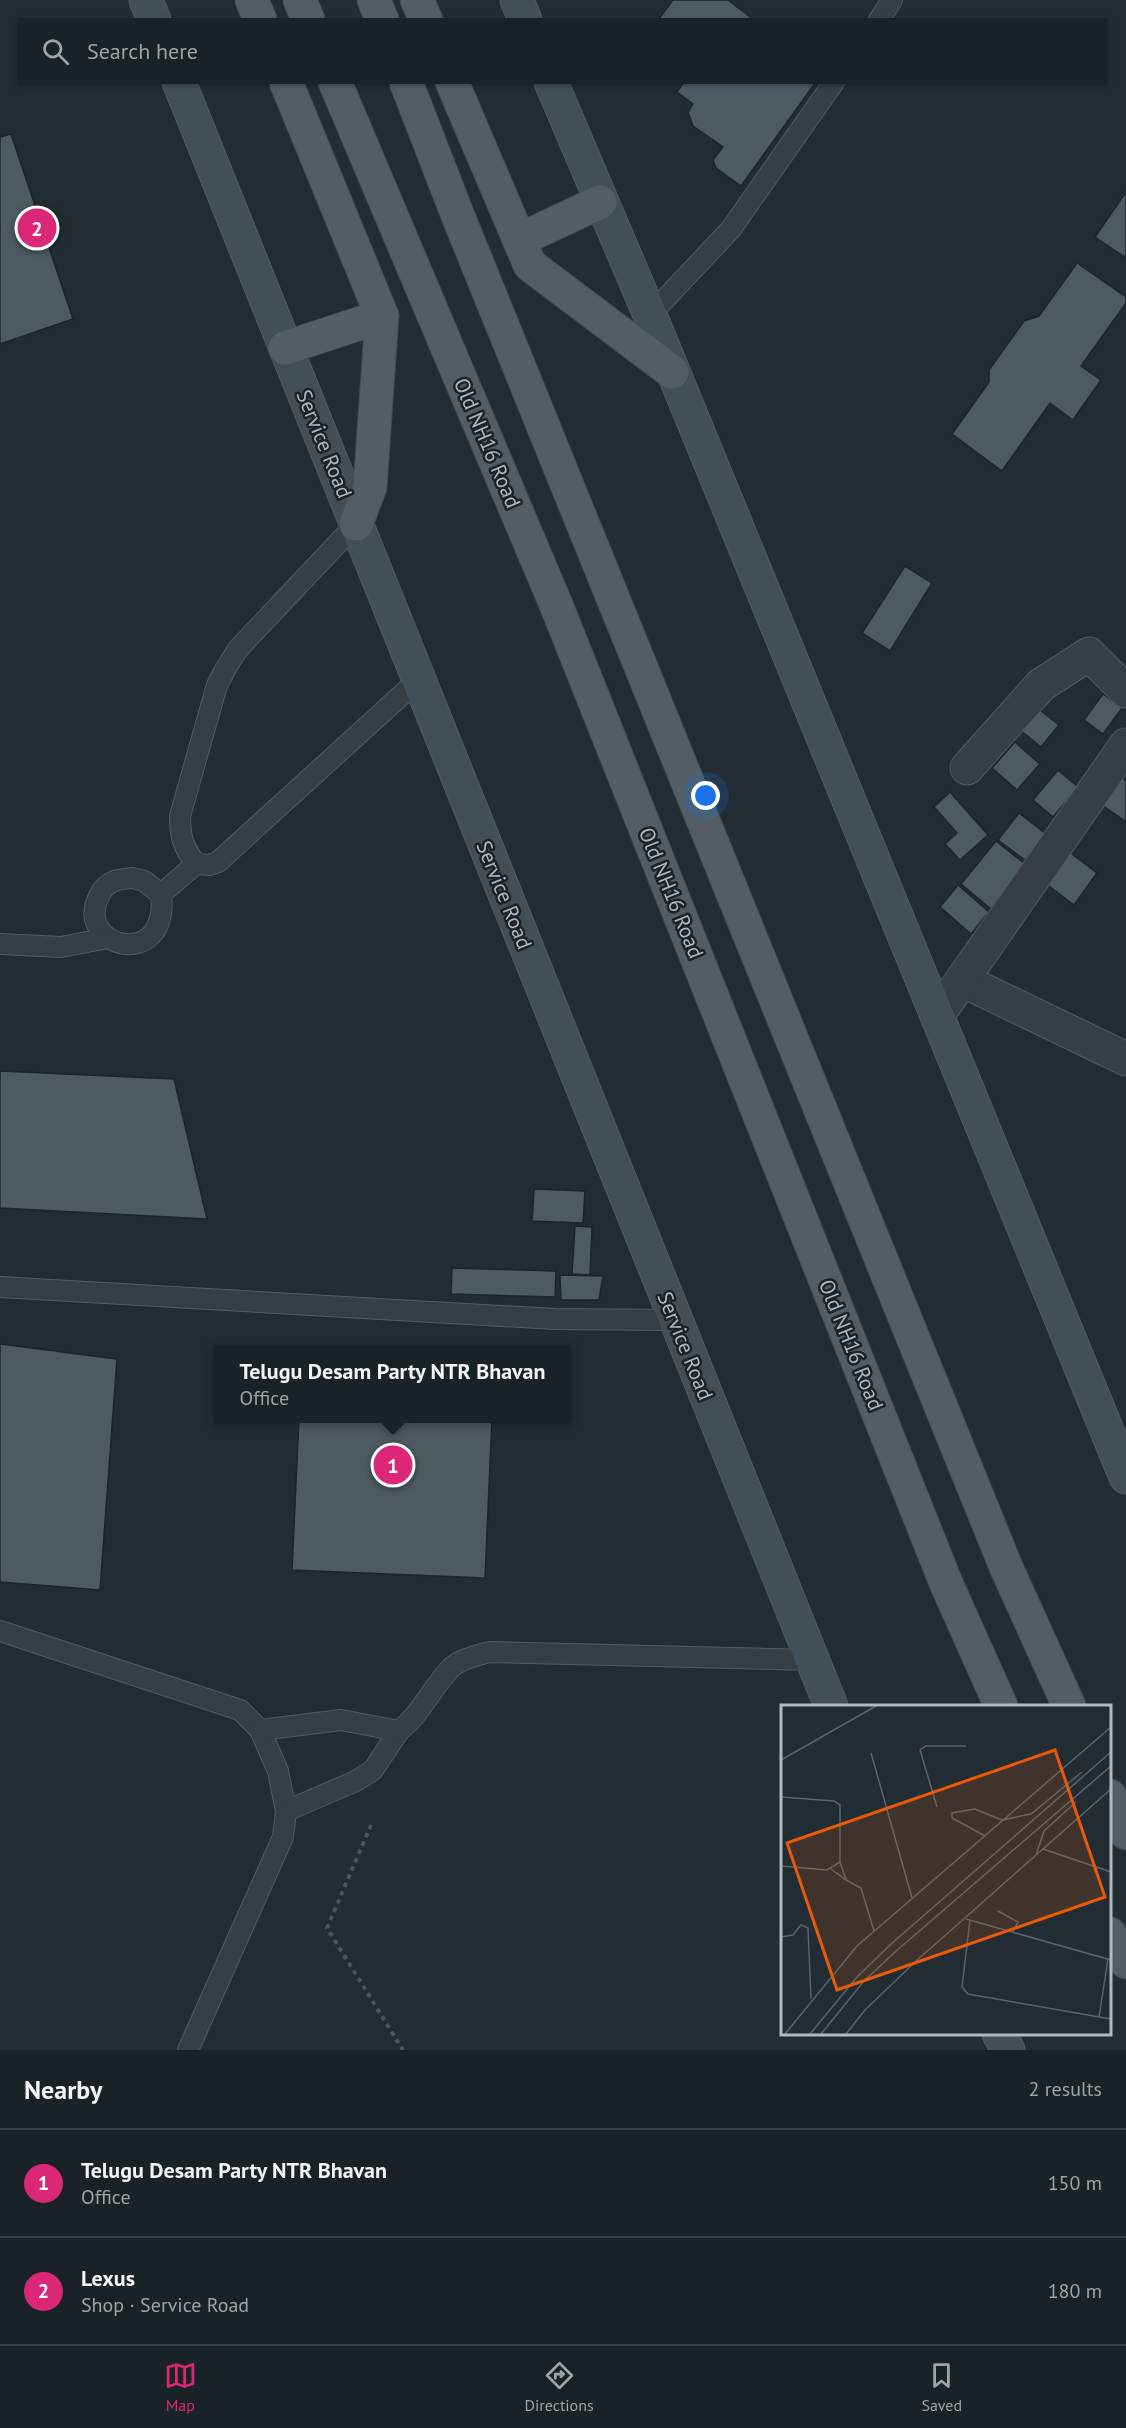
<!DOCTYPE html>
<meta charset="utf-8">
<style>
body{margin:0;font-family:"PT Sans",sans-serif;background:#222a2e;color:#f1f3f6}
.you{position:absolute;left:706px;top:796px;width:21px;height:21px;margin:-15px;border:4px solid #fff;border-radius:50%;background:#1a73e8;box-shadow:0 0 0 9px #1a73e833}
.badge{display:grid;place-items:center;width:39px;height:39px;border-radius:50%;background:#db2777;color:#fff;font-size:20px;font-weight:700}
.pin{position:absolute;translate:-50% -50%;border:3px solid #fff;box-shadow:0 2px 6px #0006}
.popup{position:absolute;left:214px;top:1345px;width:357px;height:78px;box-sizing:border-box;display:grid;place-content:center;border-radius:0px;background:#192226;filter:drop-shadow(0 2px 4px #0005);font-size:20px;white-space:nowrap;color:#9fa4a7}
.popup b{font-size:22px;color:#f1f3f6}
.popup::after{content:'';position:absolute;left:50%;top:100%;margin-left:-12px;border:12px solid transparent;border-top-color:#192226}
.list{margin:0;padding:0;list-style:none}
h2{display:flex;justify-content:space-between;align-items:center;height:78px;margin:0;padding:0 24px;font-size:26px}
h2 small{font-size:20px;font-weight:400;color:#9fa4a7}
.list li{display:grid;grid-template-columns:39px 1fr auto;gap:18px;align-items:center;box-sizing:border-box;height:108px;padding:0 24px;border-top:2px solid #373f43}
.list b{display:block;font-size:22px;white-space:nowrap}
.list p{margin:0;font-size:20px;white-space:nowrap;color:#9fa4a7}
.list em{font-size:20px;font-style:normal;color:#9fa4a7}
.icon{flex:none;width:33px;height:33px;fill:none;stroke:currentColor;stroke-width:2;stroke-linecap:round;stroke-linejoin:round}
.map{position:relative;flex:none;width:1126px;height:2050px;overflow:hidden}
.search{position:absolute;background:#192226;box-shadow:0 2px 4px #0004;left:18px;right:18px;top:18px;height:66px;display:flex;align-items:center;gap:15px;box-sizing:border-box;padding:0 21px;border-radius:0px;color:#9fa4a7;font-size:22px}
.sheet{height:294px;background:#192226}
nav{display:flex;justify-content:space-around;align-items:center;box-sizing:border-box;height:84px;border-top:2px solid #373f43;background:#192226;font-size:16px;color:#9fa4a7}
nav a{display:grid;justify-items:center;gap:3px}
nav .on{color:#db2777}
.map>svg:first-child{display:block}
.building{fill:#4d5a61;stroke:#1c252a;stroke-width:1.5}
.lines{fill:none;stroke-linecap:round;stroke-linejoin:round}
.lane-casing{stroke:#525c61;stroke-width:22}
.street-casing{stroke:#525c61;stroke-width:35}
.secondary-casing{stroke:#525c61;stroke-width:35}
.primary-casing{stroke:#3e474d;stroke-width:35}
.path{stroke:#485755;stroke-width:4;stroke-dasharray:4.5 4.5;stroke-linecap:butt}
.lane{stroke:#343e43;stroke-width:20}
.street{stroke:#343e43;stroke-width:33}
.secondary{stroke:#434f56;stroke-width:33}
.primary{stroke:#525e63;stroke-width:33}
.labels{text-anchor:middle;stroke-width:5;stroke-linejoin:round;paint-order:stroke}
.street-label{font-size:21px;fill:#afbac0;stroke:#1a2328}
.inset-road{fill:none;stroke:#5a656b;stroke-width:1.5}
.view{fill:#e8590c;fill-opacity:0.15;stroke:#e8590c;stroke-width:3}
.inset-edge{fill:none;stroke:#afbac0;stroke-width:3}
</style>
<div class="map">
<svg width="1126" height="2050" viewBox="0 0 1126 2050">
<rect width="100%" height="100%" fill="#212d32"/>
<g class="building">
<path d="M673 0H728L754 20H658Z"/>
<path d="M684 82H816L741 186 716 168 713 160 723 147 693 126 688 112 693 104 677 92Z"/>
<path d="M11 134 73 319 0 344V137Z"/>
<path d="M1126 192V258L1095 237Z"/>
<path d="M1077 263 1126 297V303L1081 366 1101 380 1073 420 1050 403 1002 471 952 434 989 382V370L1024 321 1039 316Z"/>
<path d="M905 566 932 583 890 651 862 633Z"/>
<path d="M1103 694 1122 708 1103 734 1084 720Z"/>
<path d="M1036 707 1059 725 1041 747 1019 729Z"/>
<path d="M1015 742 1040 764 1017 790 992 768Z"/>
<path d="M1058 770 1078 787 1053 817 1033 800Z"/>
<path d="M1115 773 1126 781V822L1095 800Z"/>
<path d="M950 792 988 835 960 860 945 844 957 833 934 807Z"/>
<path d="M1019 813 1046 834 1025 860 998 840Z"/>
<path d="M996 841 1025 864 991 909 961 884Z"/>
<path d="M1068 851 1097 873 1074 905 1045 883Z"/>
<path d="M958 885 989 912 971 934 940 907Z"/>
<path d="M0 1071 174 1079 207 1219 0 1208Z"/>
<path d="M534 1189 585 1191 583 1223 532 1221Z"/>
<path d="M575 1226 592 1227 590 1275 572 1274Z"/>
<path d="M452 1268 556 1271 555 1297 451 1294Z"/>
<path d="M560 1275 603 1276 599 1300H561Z"/>
<path d="M0 1344 117 1359 100 1590 0 1582Z"/>
<path d="M299 1418H492L485 1578 292 1570Z"/>
</g>
<g class="lines">
<g class="lane-casing">
<g id="lane">
<path d="M879 20 892 0"/>
<path d="M650 315 731 229 834 82"/>
<path d="M356 524 238 649 226 668 217 685 180 816C180 837 183 847 196 864L209 865 218 862 418 680"/>
<path d="M133 878 144 881 161 894C170 973 73 947 99 896 106 881 117 879 133 878Z"/>
<path d="M161 894 196 864"/>
<path d="M0 944 61 947 108 938"/>
<path d="M0 1287 555 1319 674 1320"/>
<path d="M0 1631 240 1710 260 1730 278 1771 286 1811 283 1837 188 2050"/>
<path d="M260 1730 341 1720 399 1731 373 1770 356 1781 286 1811"/>
<path d="M399 1731C421 1714 431 1689 450 1669 460 1659 475 1656 489 1652L812 1660"/>
</g>
</g>
<g class="street-casing">
<g id="street">
<path d="M967 768 1041 685 1089 654 1126 691"/>
<path d="M962 980 1126 1059"/>
<path d="M937 1016 1126 745"/>
</g>
</g>
<g class="secondary-casing">
<g id="secondary">
<path d="M146 0 154 20"/>
<path d="M517 0 525 20"/>
<path d="M179 82 831 1706"/>
<path d="M551 82 650 315 1126 1477"/>
<path d="M999 2034 1008 2050"/>
</g>
</g>
<g class="primary-casing">
<g id="primary">
<path d="M252 0 260 20"/>
<path d="M300 0 308 20"/>
<path d="M374 0 382 20"/>
<path d="M417 0 426 20"/>
<path d="M286 82 382 316 370 487 356 524"/>
<path d="M335 82 557 607 946 1583 1001 1706"/>
<path d="M406 82 458 216 1006 1567 1069 1706"/>
<path d="M452 82 530 265 672 372"/>
<path d="M519 240 600 202"/>
<path d="M285 348 382 316"/>
<path d="M1110 1796 1126 1833"/>
<path d="M1110 1934 1126 1962"/>
</g>
</g>
<path class="path" d="M371 1825 327 1928 403 2050"/>
<use href="#lane" class="lane"/>
<use href="#street" class="street"/>
<use href="#secondary" class="secondary"/>
<use href="#primary" class="primary"/>
</g>
<g class="labels">
<g class="street-label">
<text transform="translate(487 443) rotate(67)" y="7">Old NH16 Road</text>
<text transform="translate(324 444) rotate(68)" y="7">Service Road</text>
<text transform="translate(671 893) rotate(68)" y="7">Old NH16 Road</text>
<text transform="translate(504 895) rotate(68)" y="7">Service Road</text>
<text transform="translate(851 1345) rotate(68)" y="7">Old NH16 Road</text>
<text transform="translate(685 1346) rotate(68)" y="7">Service Road</text>
</g>
</g>
<g transform="translate(781 1705)">
<rect width="330" height="330" fill="#212d32"/>
<path class="inset-road" d="M90 48 131 193M0 55 95 1M0 92 53 96 59 100V157L65 175 50 164M156 102 139 45 145 41H185M221 115 250 109 301 67M204 131 171 113V108L194 104 221 115M262 144 330 167M255 150 263 126 295 97M0 161 46 165 59 157M65 175 80 183 93 226M217 206 237 217 232 227M185 214 330 255M189 215 181 282 187 289 330 314M0 232 12 230 20 220 27 223 30 294M318 312 327 254M4 329 76 241 330 22M29 329 76 272 109 240 330 47M40 329 83 276 114 247 330 61M65 329 84 305 134 257 330 84"/>
<path class="view" d="M274 45 324 192 56 285 6 138Z"/>
<rect width="330" height="330" class="inset-edge"/>
</g>
</svg>
<div class="you"></div>
<div class="pin badge" style="left:393px;top:1465px">1</div>
<div class="popup"><b>Telugu Desam Party NTR Bhavan</b>Office</div>
<div class="pin badge" style="left:37px;top:228px">2</div>
<div class="search"><svg class="icon" aria-label="search" viewBox="0 0 24 24"><circle cx="10" cy="10" r="6"/><path d="M15 15l6 6"/></svg>Search here</div>
</div>
<section class="sheet">
<h2>Nearby<small>2 results</small></h2>
<ul class="list">
<li><span class="badge">1</span><div><b>Telugu Desam Party NTR Bhavan</b><p>Office</p></div><em>150 m</em></li>
<li><span class="badge">2</span><div><b>Lexus</b><p>Shop · Service Road</p></div><em>180 m</em></li>
</ul>
</section>
<nav>
<a class="on"><svg class="icon" aria-label="map" viewBox="0 0 24 24"><path d="M3 6l6-2 6 2 6-2v14l-6 2-6-2-6 2zM9 4v14M15 6v14"/></svg>Map</a>
<a><svg class="icon" aria-label="directions" viewBox="0 0 24 24"><path d="M12 3l9 9-9 9-9-9zM9 14v-3h6M13 9l2 2-2 2"/></svg>Directions</a>
<a><svg class="icon" aria-label="saved" viewBox="0 0 24 24"><path d="M7 4h10v16l-5-4-5 4z"/></svg>Saved</a>
</nav>
